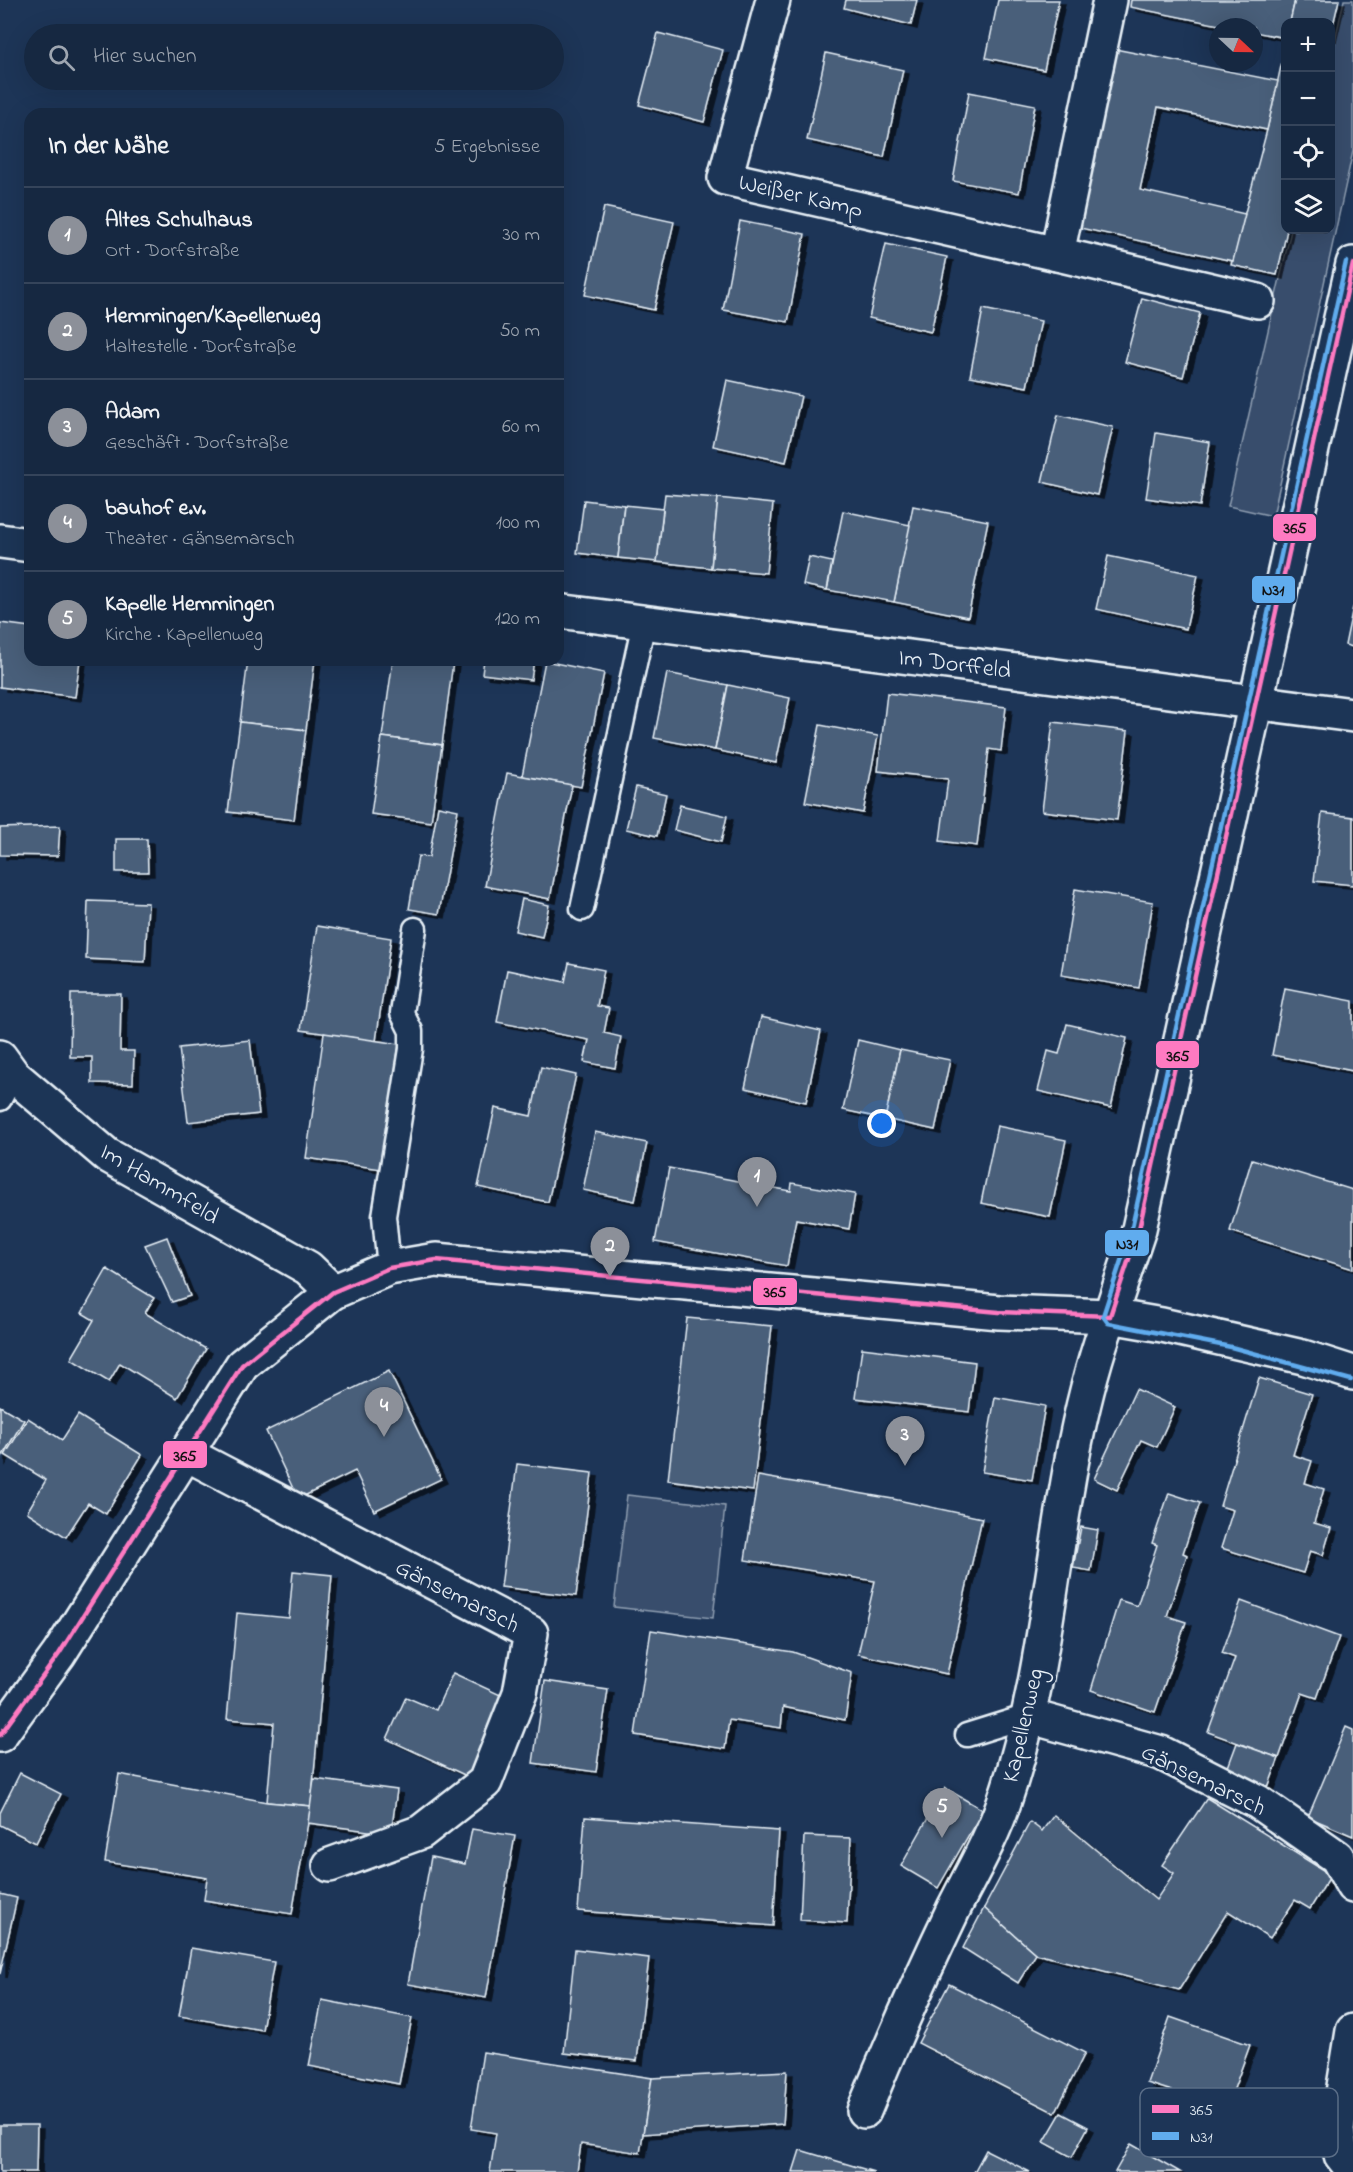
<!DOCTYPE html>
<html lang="de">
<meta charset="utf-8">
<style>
body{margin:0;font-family:"Indie Flower",sans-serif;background:#23344c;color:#f1f3f6}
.controls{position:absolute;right:18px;top:18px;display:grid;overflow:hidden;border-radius:12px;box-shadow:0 6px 24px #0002}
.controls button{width:54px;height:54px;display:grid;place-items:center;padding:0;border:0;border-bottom:2px solid #35445a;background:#162841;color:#f1f3f6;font:30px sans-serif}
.compass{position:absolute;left:1209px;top:18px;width:54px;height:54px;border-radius:50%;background:#162841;box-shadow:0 6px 24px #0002;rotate:112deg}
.you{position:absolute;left:882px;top:1124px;width:21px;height:21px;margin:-15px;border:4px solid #fff;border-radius:50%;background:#1a73e8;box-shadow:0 0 0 9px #1a73e833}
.badge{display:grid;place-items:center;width:39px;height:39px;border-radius:50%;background:#8c9099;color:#fff;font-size:20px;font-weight:700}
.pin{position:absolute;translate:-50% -50px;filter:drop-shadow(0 2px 3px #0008)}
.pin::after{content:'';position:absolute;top:32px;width:21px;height:18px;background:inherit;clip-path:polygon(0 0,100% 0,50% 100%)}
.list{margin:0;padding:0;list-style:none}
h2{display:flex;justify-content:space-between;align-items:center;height:78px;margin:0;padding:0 24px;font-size:26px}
h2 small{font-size:20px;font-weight:400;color:#9ea6b1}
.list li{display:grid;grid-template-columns:39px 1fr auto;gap:18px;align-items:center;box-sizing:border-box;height:96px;padding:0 24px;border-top:2px solid #35445a}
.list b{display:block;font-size:22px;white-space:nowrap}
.list p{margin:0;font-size:20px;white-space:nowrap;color:#9ea6b1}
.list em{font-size:20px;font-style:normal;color:#9ea6b1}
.icon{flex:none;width:33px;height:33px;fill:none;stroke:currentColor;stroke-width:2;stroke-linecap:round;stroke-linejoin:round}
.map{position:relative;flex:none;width:1353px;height:2172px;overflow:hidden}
.search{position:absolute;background:#162841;box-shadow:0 6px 24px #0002;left:24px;top:24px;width:540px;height:66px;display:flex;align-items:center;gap:15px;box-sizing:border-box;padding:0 21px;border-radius:33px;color:#9ea6b1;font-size:22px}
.panel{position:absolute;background:#162841;box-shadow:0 6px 24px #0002;left:24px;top:108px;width:540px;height:558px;border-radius:18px}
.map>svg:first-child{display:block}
.green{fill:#374d6c;stroke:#909fb2;stroke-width:1.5}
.building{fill:#495e7a;stroke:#e8f1f8;stroke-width:1.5;filter:url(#shadow)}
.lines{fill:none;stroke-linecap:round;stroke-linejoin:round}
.lane-casing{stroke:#e8f1f8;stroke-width:27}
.street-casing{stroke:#e8f1f8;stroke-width:38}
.secondary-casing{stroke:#e8f1f8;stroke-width:38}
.lane{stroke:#1d3557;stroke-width:22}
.street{stroke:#1d3557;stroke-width:33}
.secondary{stroke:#1d3557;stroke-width:33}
.bus-1-casing{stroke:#1d3557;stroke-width:9}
.bus-2-casing{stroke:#1d3557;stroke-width:9}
.bus-1{stroke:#fe7ac1;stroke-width:4.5}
.bus-2{stroke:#60acee;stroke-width:4.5}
.labels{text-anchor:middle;stroke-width:6;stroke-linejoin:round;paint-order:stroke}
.street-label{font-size:24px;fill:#e8f1f8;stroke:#1d3557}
.key{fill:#1d3557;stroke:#5a6d87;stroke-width:1.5}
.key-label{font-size:16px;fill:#e8f1f8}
.line-badge{stroke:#1d3557;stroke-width:2}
.pale-badge-label{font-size:16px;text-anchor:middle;font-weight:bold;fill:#111}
</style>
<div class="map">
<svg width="1353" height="2172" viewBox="0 0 1353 2172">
<defs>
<filter id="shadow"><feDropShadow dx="6" dy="4" stdDeviation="0" flood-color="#0009"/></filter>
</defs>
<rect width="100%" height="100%" fill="#1d3557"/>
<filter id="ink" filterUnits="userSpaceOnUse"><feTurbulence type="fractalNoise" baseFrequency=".0167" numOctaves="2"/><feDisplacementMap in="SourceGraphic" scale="12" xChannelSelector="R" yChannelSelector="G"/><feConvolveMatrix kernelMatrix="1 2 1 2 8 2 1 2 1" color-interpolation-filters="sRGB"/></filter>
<g filter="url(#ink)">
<g class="green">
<path d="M1344 0H1353V151L1273 516 1228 506 1291 230H1330L1331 58Z"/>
<path d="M627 1495 725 1506 713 1618 614 1607Z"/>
</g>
<g class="building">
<path d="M846 0H917L911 25 844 8Z"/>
<path d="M998 0H1059L1044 70 986 58Z"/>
<path d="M1131 0H1295L1290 22H1286V38L1254 32V27H1229L1130 7Z"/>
<path d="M1295 0H1339L1330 38V22H1290Z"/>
<path d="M658 33 723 50 704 122 639 105Z"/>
<path d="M1286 43 1287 230 1277 275 1231 265 1267 130Z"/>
<path d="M1115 49 1278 81 1267 130 1158 107 1140 190 1245 214 1233 261 1080 228Z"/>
<path d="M826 53 903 70 884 157 807 140Z"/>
<path d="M969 92 1035 105 1019 193 953 181Z"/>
<path d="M604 207 674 222 654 310 585 295Z"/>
<path d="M740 221 805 234 788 322 723 310Z"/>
<path d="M886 244 947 257 931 332 869 318Z"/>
<path d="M1142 298 1200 313 1183 377 1125 362Z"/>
<path d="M983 309 1041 321 1027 387 970 376Z"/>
<path d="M727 380 801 396 786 462 713 446Z"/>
<path d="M1058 415 1113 427 1097 495 1042 482Z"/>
<path d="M1156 433 1210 442 1200 506 1146 498Z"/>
<path d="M665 494 718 498 711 568 657 562Z"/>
<path d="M718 498 773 504 766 573 711 568Z"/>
<path d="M584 500 624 505 618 558 577 553Z"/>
<path d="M624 505 663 509 657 562 618 558Z"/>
<path d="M913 506 988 521 968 617 894 602Z"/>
<path d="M843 511 910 525 894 602 827 590Z"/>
<path d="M1108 556 1198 575 1186 629 1096 609Z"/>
<path d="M809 557 832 562 827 590 803 585Z"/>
<path d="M1353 607V647L1345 645Z"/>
<path d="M0 623 30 627V660H80L75 697 0 687Z"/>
<path d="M248 660H315L306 730 240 722Z"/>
<path d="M393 660 453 662 442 745 382 737Z"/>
<path d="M484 660H534L531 680 482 674Z"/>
<path d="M545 661 604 673 581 787 522 776Z"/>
<path d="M667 673 728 685 715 750 654 738Z"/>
<path d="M728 685 790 698 776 763 715 750Z"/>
<path d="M887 693 1006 707 1001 751 989 749 977 846 940 841 948 779 878 771Z"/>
<path d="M240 722 306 730 294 820 228 812Z"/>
<path d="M1053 722 1128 731 1117 820 1042 811Z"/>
<path d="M820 725 878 736 863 813 805 802Z"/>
<path d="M382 737 442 745 431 822 371 814Z"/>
<path d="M507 773 572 785 550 899 485 886Z"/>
<path d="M636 787 666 794 657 836 626 829Z"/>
<path d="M680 805 727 816 721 842 674 830Z"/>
<path d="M438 806 458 810 439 914 409 909 418 856 429 857Z"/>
<path d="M1322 813 1353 817V885L1314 881Z"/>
<path d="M60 826 58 856 0 855V828Z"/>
<path d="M116 839H147L148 872H116Z"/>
<path d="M1075 889 1153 902 1139 988 1061 975Z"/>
<path d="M522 899 549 905 542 937 515 931Z"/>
<path d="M88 901 148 903 145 962 86 959Z"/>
<path d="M317 926 391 938 376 1041 301 1030Z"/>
<path d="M569 963 604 970 597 1006 609 1008 604 1033 621 1037 615 1068 584 1062 589 1040 497 1022 507 970 565 982Z"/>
<path d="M1285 988 1353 1001V1071L1272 1055Z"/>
<path d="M71 994H121L120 1051H134L133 1084 92 1083V1057H70Z"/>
<path d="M761 1017 821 1031 806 1102 745 1088Z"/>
<path d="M1067 1024 1127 1038 1111 1108 1038 1091 1048 1051 1059 1054Z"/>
<path d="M324 1033 399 1044 381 1169 306 1158Z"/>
<path d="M250 1040 259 1114 188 1122 179 1048Z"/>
<path d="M858 1040 900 1050 885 1119 843 1110Z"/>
<path d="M900 1050 950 1060 935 1130 885 1119Z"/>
<path d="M541 1067 576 1075 548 1202 478 1187 495 1108 531 1116Z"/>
<path d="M997 1126 1066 1140 1050 1217 981 1203Z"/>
<path d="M595 1132 647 1143 635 1201 583 1190Z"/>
<path d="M1252 1159 1353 1190V1269L1230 1231Z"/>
<path d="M669 1168 791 1191 792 1183 855 1194 849 1229 796 1219 787 1266 655 1242Z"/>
<path d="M167 1237 190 1296 172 1302 145 1245Z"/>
<path d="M107 1269 154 1298 145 1313 206 1349 177 1398 120 1363 109 1382 71 1359 94 1320 82 1313Z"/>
<path d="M687 1318 772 1326 753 1491 668 1480Z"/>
<path d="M862 1348 975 1362 969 1412 855 1398Z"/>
<path d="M389 1371 441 1479 374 1511 355 1471 298 1499 266 1431Z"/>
<path d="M1259 1378 1312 1394 1293 1455 1312 1461 1305 1483 1324 1489 1314 1523 1331 1528 1323 1555 1310 1551 1303 1573 1221 1548 1233 1510 1220 1506Z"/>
<path d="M1136 1389 1175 1407 1157 1447 1141 1440 1117 1490 1094 1479Z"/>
<path d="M995 1397 1045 1406 1032 1480 982 1472Z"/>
<path d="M0 1406 24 1420 0 1460Z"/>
<path d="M78 1415 142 1455 106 1514 88 1503 66 1537 27 1512 46 1480 5 1455 28 1418 62 1440Z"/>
<path d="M517 1464 592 1473 576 1596 501 1587Z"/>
<path d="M758 1476 893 1499 982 1518 947 1674 858 1654 875 1581 745 1560Z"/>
<path d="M1169 1493 1200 1503 1183 1553 1187 1555 1167 1616 1186 1622 1155 1712 1091 1690 1119 1600 1137 1606 1157 1545 1152 1543Z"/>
<path d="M1081 1527 1098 1530 1091 1571 1073 1568Z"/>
<path d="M293 1571 332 1575 311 1806 267 1802 274 1723 227 1719 237 1613 289 1618Z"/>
<path d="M1241 1601 1339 1637 1317 1698 1302 1693 1279 1758 1208 1732 1235 1658 1222 1653Z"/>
<path d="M651 1630 793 1652 852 1673 845 1720 783 1707 781 1728 729 1720 725 1749 635 1735Z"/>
<path d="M453 1673 507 1698 471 1778 387 1739 406 1697 436 1710Z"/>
<path d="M545 1681 608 1690 596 1772 533 1763Z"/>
<path d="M1346 1727 1353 1730V1836L1308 1817Z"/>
<path d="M1237 1743 1279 1758 1267 1790 1225 1775Z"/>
<path d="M20 1773 61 1794 36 1843 0 1825V1813Z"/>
<path d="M119 1774 267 1802 311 1806 292 1914 204 1900 207 1878 105 1862Z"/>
<path d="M314 1779 397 1790 391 1834 308 1823Z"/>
<path d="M945 1788 983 1810 938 1888 901 1866Z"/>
<path d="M1207 1798 1331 1875 1310 1909 1295 1900 1270 1938 1228 1911 1179 1990 1036 1954 984 1908 1030 1822 1042 1831 1054 1815 1156 1900 1174 1873 1162 1865Z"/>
<path d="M585 1817 779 1831 773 1926 578 1911Z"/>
<path d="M472 1829 515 1836 486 1998 408 1984 431 1857 465 1864Z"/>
<path d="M804 1836 851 1838 847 1923 800 1920Z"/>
<path d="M0 1894 17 1898 0 1974Z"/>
<path d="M984 1908 1036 1954 1018 1983 963 1948Z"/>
<path d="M191 1948 274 1962 262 2030 179 2016Z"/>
<path d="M575 1949 649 1958 637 2061 564 2053Z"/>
<path d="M949 1984 1085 2053 1055 2113 918 2043Z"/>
<path d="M322 2000 412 2018 399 2084 309 2066Z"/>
<path d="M1170 2017 1250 2045 1227 2108 1207 2101 1199 2123 1165 2111 1172 2091 1147 2083Z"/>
<path d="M483 2052 652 2078 640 2153 581 2144 577 2172H490L496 2133 471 2129Z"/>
<path d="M787 2071 783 2124 643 2134 652 2078Z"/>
<path d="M1061 2113 1088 2127 1072 2157 1044 2142Z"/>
<path d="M0 2125H37L36 2172H0Z"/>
<path d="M1131 2144 1180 2172H1115Z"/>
<path d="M800 2150 874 2172H793Z"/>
<path d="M986 2150 1030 2172H974Z"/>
</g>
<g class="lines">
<g class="lane-casing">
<g id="lane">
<path d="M582 909 644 622"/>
<path d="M0 1099 13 1075"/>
<path d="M389 1268 384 1216 411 1049V1031L402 1013 415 929"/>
<path d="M967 1735 1028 1716"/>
</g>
</g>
<g class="street-casing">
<g id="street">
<path d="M773 0 725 178 1057 254 1110 0"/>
<path d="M1057 254 1258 301"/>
<path d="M0 541 30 545"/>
<path d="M558 611 1353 715"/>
<path d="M0 1057 13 1075 107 1155 308 1268 333 1292"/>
<path d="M185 1453 531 1633 520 1693 485 1782 421 1832 330 1865"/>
<path d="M1028 1716 1161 1753 1258 1802 1337 1857 1353 1886"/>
<path d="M1353 2031 1337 2130 1341 2155 1353 2170"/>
<path d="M864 2111C892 2042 922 1975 954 1908 971 1874 992 1838 1004 1802 1058 1645 1052 1473 1110 1316"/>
</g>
</g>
<g class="secondary-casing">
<g id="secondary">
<path d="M1110 1316 1139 1229 1353 264"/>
<path d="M0 1735 59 1654 242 1365 333 1292 389 1268 436 1260 999 1312 1110 1316 1162 1325 1303 1357 1353 1373"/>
</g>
</g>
<use href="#lane" class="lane"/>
<use href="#street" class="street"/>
<use href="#secondary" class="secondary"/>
<g class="bus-1-casing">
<g id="bus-1">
<path d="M1110 1316 1139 1229 1353 264"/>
<path d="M0 1735 59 1654 242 1365 333 1292 389 1268 436 1260 999 1312 1110 1316"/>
</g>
</g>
<g class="bus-2-casing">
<path id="bus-2" d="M1346 262 1132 1227 1103 1316 1108 1323 1231 1347 1351 1380"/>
</g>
<use href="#bus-1" class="bus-1"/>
<use href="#bus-2" class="bus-2"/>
</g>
</g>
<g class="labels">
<g class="street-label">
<text transform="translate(801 195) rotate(13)" y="8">Weißer Kamp</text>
<text transform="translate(955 663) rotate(7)" y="8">Im Dorffeld</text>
<text transform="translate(160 1183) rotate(31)" y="8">Im Hammfeld</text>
<text transform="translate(458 1595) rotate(27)" y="8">Gänsemarsch</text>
<text transform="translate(1022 1725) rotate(-77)" y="8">Kapellenweg</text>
<text transform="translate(1204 1779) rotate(26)" y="8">Gänsemarsch</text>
</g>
</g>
<rect x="1140" y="2088" width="198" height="69" rx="9" class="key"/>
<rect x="1152" y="2105" width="27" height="8" fill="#fe7ac1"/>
<rect x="1152" y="2132" width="27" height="8" fill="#60acee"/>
<g class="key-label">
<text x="1190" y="2115">365</text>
<text x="1190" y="2142">N31</text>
</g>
<g class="line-badge">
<rect x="1272" y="513" width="45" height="29" rx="6" fill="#fe7ac1"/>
<rect x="1251" y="575" width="45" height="29" rx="6" fill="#60acee"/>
<rect x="1155" y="1040" width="45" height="29" rx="6" fill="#fe7ac1"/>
<rect x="1104" y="1229" width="46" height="28" rx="6" fill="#60acee"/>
<rect x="752" y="1277" width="46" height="29" rx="6" fill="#fe7ac1"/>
<rect x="162" y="1440" width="46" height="29" rx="6" fill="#fe7ac1"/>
</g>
<g class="pale-badge-label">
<text x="1295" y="533">365</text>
<text x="1273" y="595">N31</text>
<text x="1178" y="1061">365</text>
<text x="1127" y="1249">N31</text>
<text x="775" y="1297">365</text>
<text x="185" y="1461">365</text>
</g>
</svg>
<div class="controls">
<button>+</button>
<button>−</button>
<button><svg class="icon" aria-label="locate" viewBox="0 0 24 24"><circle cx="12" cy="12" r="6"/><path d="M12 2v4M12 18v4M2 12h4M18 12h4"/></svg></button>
<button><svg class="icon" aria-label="layers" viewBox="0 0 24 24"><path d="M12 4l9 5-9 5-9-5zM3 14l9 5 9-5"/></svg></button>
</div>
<svg class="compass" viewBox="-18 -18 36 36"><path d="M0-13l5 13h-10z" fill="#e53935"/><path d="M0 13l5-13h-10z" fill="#9ea6b1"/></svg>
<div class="you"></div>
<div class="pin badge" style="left:757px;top:1207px">1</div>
<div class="pin badge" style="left:610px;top:1277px">2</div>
<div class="pin badge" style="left:905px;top:1466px">3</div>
<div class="pin badge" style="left:384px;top:1437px">4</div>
<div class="pin badge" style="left:942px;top:1838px">5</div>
<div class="search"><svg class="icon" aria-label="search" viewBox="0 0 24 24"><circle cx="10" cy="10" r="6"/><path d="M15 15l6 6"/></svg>Hier suchen</div>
<section class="panel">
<h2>In der Nähe<small>5 Ergebnisse</small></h2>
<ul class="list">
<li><span class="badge">1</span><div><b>Altes Schulhaus</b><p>Ort · Dorfstraße</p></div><em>30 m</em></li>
<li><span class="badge">2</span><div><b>Hemmingen/Kapellenweg</b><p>Haltestelle · Dorfstraße</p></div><em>50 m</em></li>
<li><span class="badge">3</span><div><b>Adam</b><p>Geschäft · Dorfstraße</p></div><em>60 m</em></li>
<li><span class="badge">4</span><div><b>bauhof e.v.</b><p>Theater · Gänsemarsch</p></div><em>100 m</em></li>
<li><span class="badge">5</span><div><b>Kapelle Hemmingen</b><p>Kirche · Kapellenweg</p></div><em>120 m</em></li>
</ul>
</section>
</div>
